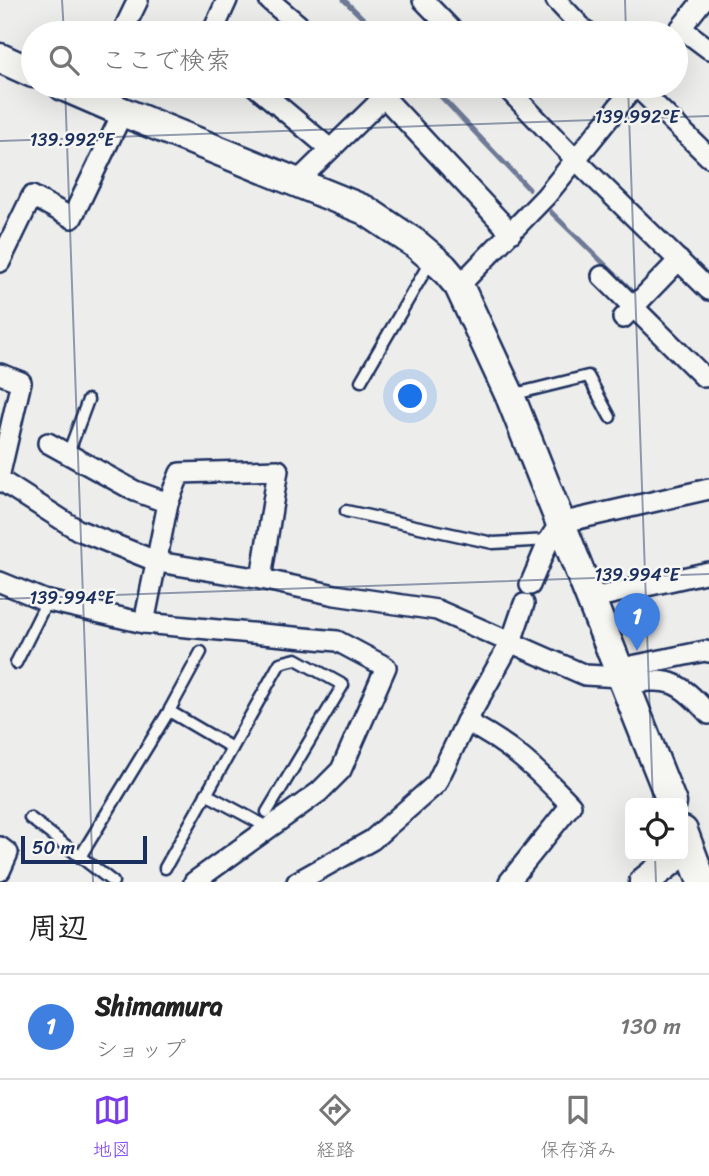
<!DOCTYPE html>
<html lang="ja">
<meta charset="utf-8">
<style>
body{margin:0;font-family:Sriracha,"Klee One",sans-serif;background:#f6f6f6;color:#222}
.controls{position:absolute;right:21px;bottom:21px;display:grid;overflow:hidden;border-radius:10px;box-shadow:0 7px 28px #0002}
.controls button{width:63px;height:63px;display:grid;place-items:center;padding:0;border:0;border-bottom:2px solid #e0e0e0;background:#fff;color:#222;font:35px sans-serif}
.scale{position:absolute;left:21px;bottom:18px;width:126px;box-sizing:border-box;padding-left:7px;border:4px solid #1b2f5e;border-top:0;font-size:19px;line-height:24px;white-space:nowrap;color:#1b2f5e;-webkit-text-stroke:5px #f6f6f2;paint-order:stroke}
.you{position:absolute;left:411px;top:397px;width:24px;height:24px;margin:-18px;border:5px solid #fff;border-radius:50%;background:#1a73e8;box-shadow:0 0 0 10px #1a73e833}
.badge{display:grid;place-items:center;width:46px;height:46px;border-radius:50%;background:#7c3aed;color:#fff;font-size:23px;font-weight:700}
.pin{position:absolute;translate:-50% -58px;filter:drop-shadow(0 2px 4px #0008)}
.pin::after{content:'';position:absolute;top:37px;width:24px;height:21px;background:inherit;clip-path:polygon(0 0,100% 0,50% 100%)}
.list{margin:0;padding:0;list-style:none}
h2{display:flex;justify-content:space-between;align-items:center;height:91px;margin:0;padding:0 28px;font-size:30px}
h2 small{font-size:23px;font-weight:400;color:#767676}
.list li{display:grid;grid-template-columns:46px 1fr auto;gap:21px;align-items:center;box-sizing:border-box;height:105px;padding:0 28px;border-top:2px solid #e0e0e0}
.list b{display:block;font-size:26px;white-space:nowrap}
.list p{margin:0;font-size:23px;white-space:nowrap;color:#767676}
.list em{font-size:23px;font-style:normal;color:#767676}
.icon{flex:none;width:38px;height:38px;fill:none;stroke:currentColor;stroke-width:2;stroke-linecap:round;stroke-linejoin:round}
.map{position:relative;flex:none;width:709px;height:882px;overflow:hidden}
.search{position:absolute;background:#fff;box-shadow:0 7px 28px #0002;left:21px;right:21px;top:21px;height:77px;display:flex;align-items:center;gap:18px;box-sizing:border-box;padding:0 24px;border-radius:38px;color:#767676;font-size:26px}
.sheet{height:196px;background:#fff}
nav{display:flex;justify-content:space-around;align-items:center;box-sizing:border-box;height:98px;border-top:2px solid #e0e0e0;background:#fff;font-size:19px;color:#767676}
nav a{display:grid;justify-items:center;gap:4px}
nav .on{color:#7c3aed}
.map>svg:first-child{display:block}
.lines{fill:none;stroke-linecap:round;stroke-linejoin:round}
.stream{stroke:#6e7a96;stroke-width:5}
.lane-casing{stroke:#1b2f5e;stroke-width:15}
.street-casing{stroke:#1b2f5e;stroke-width:24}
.secondary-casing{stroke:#1b2f5e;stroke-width:33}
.lane{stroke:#f6f6f2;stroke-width:10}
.street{stroke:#f6f6f2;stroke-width:19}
.secondary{stroke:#f6f6f2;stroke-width:28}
.ticks{fill:none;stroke:#1b2f5e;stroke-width:2;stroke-opacity:0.45}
.ticks-label{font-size:18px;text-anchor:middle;fill:#1b2f5e;stroke:#f6f6f2;stroke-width:5;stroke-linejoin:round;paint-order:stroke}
</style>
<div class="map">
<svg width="709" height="882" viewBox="0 0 709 882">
<rect width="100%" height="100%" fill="#edeeec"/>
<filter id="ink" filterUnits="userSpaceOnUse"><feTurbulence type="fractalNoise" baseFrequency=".0143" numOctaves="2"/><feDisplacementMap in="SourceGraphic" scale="14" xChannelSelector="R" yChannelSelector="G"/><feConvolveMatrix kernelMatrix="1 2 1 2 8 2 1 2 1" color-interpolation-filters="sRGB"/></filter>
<g filter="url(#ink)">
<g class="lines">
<g class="stream">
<path d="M344 0 378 33"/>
<path d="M431 86 529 189"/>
<path d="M551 212 631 290"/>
<path d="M650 310 685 345"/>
</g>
<g class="lane-casing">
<g id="lane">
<path d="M361 381 430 262"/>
<path d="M511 395 588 376 610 417"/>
<path d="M68 454 88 400"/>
<path d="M346 511 493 543 549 540"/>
<path d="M16 663 47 601"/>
<path d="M169 711 201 652"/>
<path d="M206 794 269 828"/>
<path d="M30 818 113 882"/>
<path d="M80 857 169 711 232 748"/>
<path d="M165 868 280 663 296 659 343 685 267 812"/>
</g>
</g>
<g class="street-casing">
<g id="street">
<path d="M269 0 308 33"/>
<path d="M423 0 455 33"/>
<path d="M556 0 587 33"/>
<path d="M681 28 709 49"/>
<path d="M122 33 138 0"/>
<path d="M212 33 227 0"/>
<path d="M676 34 703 0"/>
<path d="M255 86 330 149"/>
<path d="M370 86 384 97 511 233"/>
<path d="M505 86 576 160 709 290"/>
<path d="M636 86 709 157"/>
<path d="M297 182 384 97"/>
<path d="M0 262 32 196 72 218 123 112"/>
<path d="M602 276 704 377"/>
<path d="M459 286 546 196 635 86"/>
<path d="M623 318 679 260"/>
<path d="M0 374 21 382 0 473"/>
<path d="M48 443 135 491 168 503"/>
<path d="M0 480 78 530 158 562 261 579 335 595 437 610 585 675 620 677"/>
<path d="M0 582 44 600 144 623"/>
<path d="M530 585 549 540 560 523 709 489"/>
<path d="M589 599 709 572"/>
<path d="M617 669 705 651 709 652"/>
<path d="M623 684C671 678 675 678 709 714"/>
<path d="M466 722C511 744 537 770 571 805L509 882"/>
<path d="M0 847 8 853 0 871"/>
<path d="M194 882 319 792 341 770 386 667 337 641 144 623 168 503 180 473 278 470 261 579"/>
<path d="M297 882 372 840 436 784 466 722 511 642 524 604"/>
</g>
</g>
<g class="secondary-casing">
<g id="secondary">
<path d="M0 58 33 73"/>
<path d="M63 86 123 112 365 210 416 244 443 267 459 286 510 396 672 803"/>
<path d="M683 831 702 882"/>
<path d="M644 882 677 856"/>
</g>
</g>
<use href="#lane" class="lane"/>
<use href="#street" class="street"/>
<use href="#secondary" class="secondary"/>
</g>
</g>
<path class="ticks" d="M62 0 64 33M625 0 626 33M65 86 93 882M628 86 653 803M0 141 709 116M0 599 709 574M655 856 656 882"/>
<g class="ticks-label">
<text x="637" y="123">139.992°E</text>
<text x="72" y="146">139.992°E</text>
<text x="637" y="581">139.994°E</text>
<text x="72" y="604">139.994°E</text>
</g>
</svg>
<div class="controls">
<button><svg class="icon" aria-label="locate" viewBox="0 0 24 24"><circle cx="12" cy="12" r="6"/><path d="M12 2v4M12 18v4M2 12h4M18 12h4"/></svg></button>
</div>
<div class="scale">50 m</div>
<div class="you"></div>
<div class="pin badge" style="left:637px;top:651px;background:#3f7fe0">1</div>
<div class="search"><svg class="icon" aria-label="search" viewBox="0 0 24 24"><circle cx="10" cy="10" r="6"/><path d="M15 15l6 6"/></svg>ここで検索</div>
</div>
<section class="sheet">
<h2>周辺<small></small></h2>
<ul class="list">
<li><span class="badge" style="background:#3f7fe0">1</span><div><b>Shimamura</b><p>ショップ</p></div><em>130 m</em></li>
</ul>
</section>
<nav>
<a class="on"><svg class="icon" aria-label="map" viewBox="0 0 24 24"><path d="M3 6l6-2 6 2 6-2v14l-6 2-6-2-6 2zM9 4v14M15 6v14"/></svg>地図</a>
<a><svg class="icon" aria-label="directions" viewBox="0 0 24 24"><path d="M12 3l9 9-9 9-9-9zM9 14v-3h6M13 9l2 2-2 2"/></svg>経路</a>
<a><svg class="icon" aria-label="saved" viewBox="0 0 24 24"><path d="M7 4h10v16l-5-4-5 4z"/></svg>保存済み</a>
</nav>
